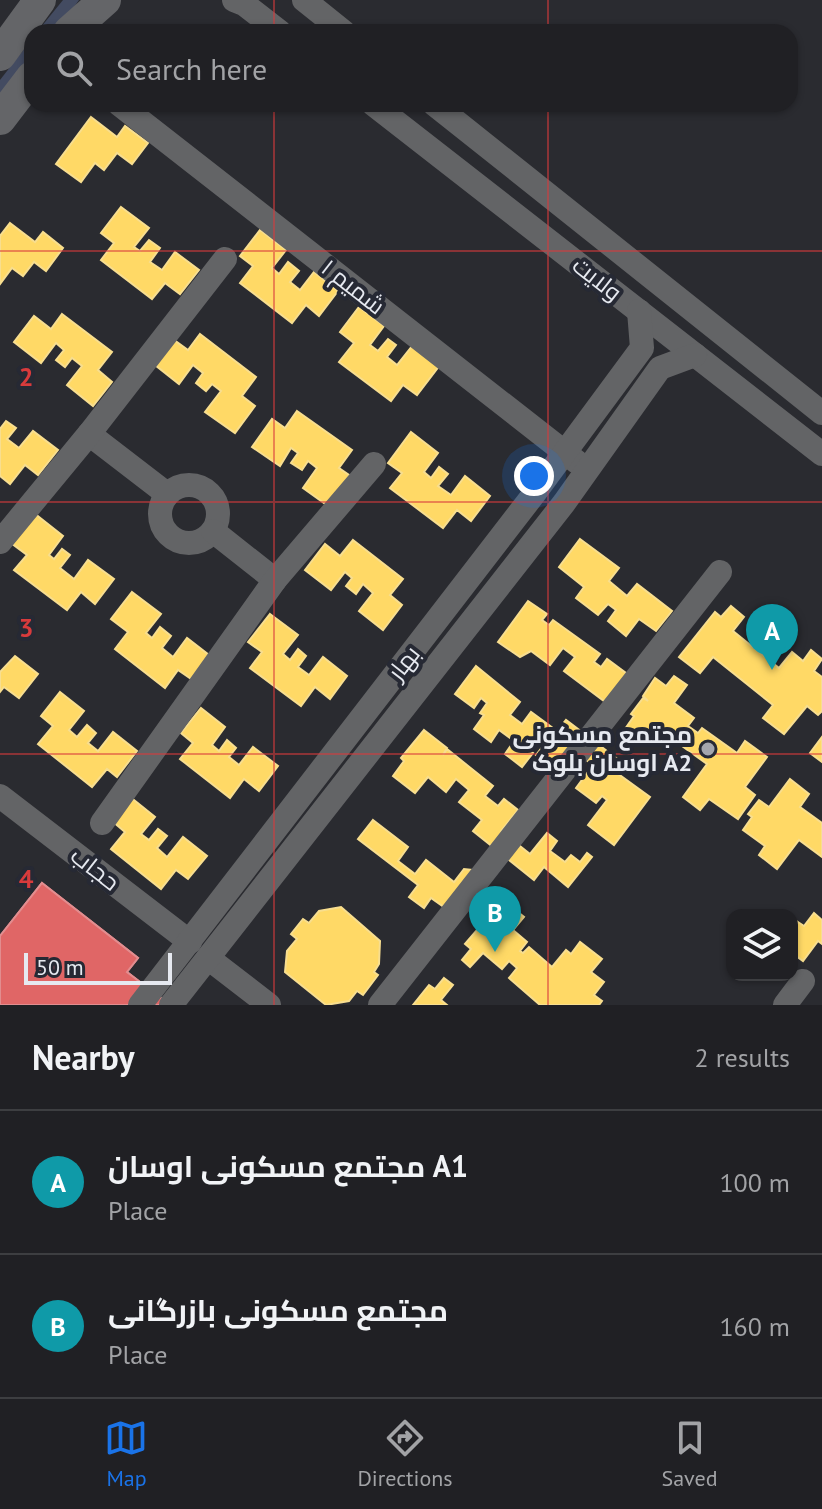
<!DOCTYPE html>
<meta charset="utf-8">
<style>
body{margin:0;font-family:"PT Sans",Cairo,sans-serif;background:#2d2d31;color:#f1f3f6}
.controls{position:absolute;right:24px;bottom:24px;display:grid;overflow:hidden;border-radius:16px;box-shadow:0 2px 6px #0004}
.controls button{width:72px;height:72px;display:grid;place-items:center;padding:0;border:0;border-bottom:2px solid #3d3e41;background:#202024;color:#f1f3f6;font:40px sans-serif}
.scale{position:absolute;left:24px;bottom:20px;width:148px;box-sizing:border-box;padding-left:8px;border:4px solid #e6e9f0;border-top:0;font-size:22px;line-height:28px;white-space:nowrap;color:#e6e9f0;-webkit-text-stroke:6px #262934;paint-order:stroke}
.you{position:absolute;left:534px;top:476px;width:28px;height:28px;margin:-20px;border:6px solid #fff;border-radius:50%;background:#1a73e8;box-shadow:0 0 0 12px #1a73e833}
.badge{display:grid;place-items:center;width:52px;height:52px;border-radius:50%;background:#1a73e8;color:#fff;font-size:26px;font-weight:700}
.pin{position:absolute;translate:-50% -66px;filter:drop-shadow(0 2px 4px #0008)}
.pin::after{content:'';position:absolute;top:42px;width:28px;height:24px;background:inherit;clip-path:polygon(0 0,100% 0,50% 100%)}
.list{margin:0;padding:0;list-style:none}
h2{display:flex;justify-content:space-between;align-items:center;height:104px;margin:0;padding:0 32px;font-size:34px}
h2 small{font-size:26px;font-weight:400;color:#a2a3a6}
.list li{display:grid;grid-template-columns:52px 1fr auto;gap:24px;align-items:center;box-sizing:border-box;height:144px;padding:0 32px;border-top:2px solid #3d3e41}
.list b{display:block;font-size:30px;white-space:nowrap}
.list p{margin:0;font-size:26px;white-space:nowrap;color:#a2a3a6}
.list em{font-size:26px;font-style:normal;color:#a2a3a6}
.icon{flex:none;width:44px;height:44px;fill:none;stroke:currentColor;stroke-width:2;stroke-linecap:round;stroke-linejoin:round}
.map{position:relative;flex:none;width:822px;height:1005px;overflow:hidden}
.search{position:absolute;background:#202024;box-shadow:0 2px 6px #0004;left:24px;right:24px;top:24px;height:88px;display:flex;align-items:center;gap:20px;box-sizing:border-box;padding:0 28px;border-radius:24px;color:#a2a3a6;font-size:30px}
.sheet{height:392px;background:#202024}
nav{display:flex;justify-content:space-around;align-items:center;box-sizing:border-box;height:112px;border-top:2px solid #3d3e41;background:#202024;font-size:22px;color:#a2a3a6}
nav a{display:grid;justify-items:center;gap:4px}
nav .on{color:#1a73e8}
.map>svg:first-child{display:block}
.green{fill:#434b61}
.homes{fill:#ffd966;stroke:#f8de8f;stroke-width:2}
.shops{fill:#e06666;stroke:#e28d8f;stroke-width:2}
.lines{fill:none;stroke-linecap:round;stroke-linejoin:round}
.minor{stroke:#636466;stroke-width:24}
.major{stroke:#646568;stroke-width:32}
.grid{fill:none;stroke:#d83b3c;stroke-width:2;stroke-opacity:0.55}
.poi-dot{fill:#a4a6ad;stroke:#262934;stroke-width:3}
.labels{text-anchor:middle;stroke-width:8;stroke-linejoin:round;paint-order:stroke}
.street-label{font-size:24px;fill:#e6e9f0;stroke:#262934}
.poi-label{font-size:24px;font-weight:bold;fill:#e6e9f0;stroke:#262934;text-anchor:end}
.grid-label{font-size:26px;text-anchor:middle;font-weight:bold;fill:#d83b3c;stroke:#262934;stroke-width:8;stroke-linejoin:round;paint-order:stroke}
</style>
<div class="map">
<svg width="822" height="1005" viewBox="0 0 822 1005">
<rect width="100%" height="100%" fill="#2a2b30"/>
<g class="green">
<path d="M63 0H79L56 32H37Z"/>
<path d="M32 39V63L0 104V80Z"/>
</g>
<g class="homes">
<path d="M91 117 117 137 125 126 148 143 132 164 117 153 104 170 95 163 81 182 56 164Z"/>
<path d="M121 207 149 228 134 247 140 251 149 240 160 248 150 262 162 270 175 252 199 270 180 294 165 283 152 299 101 260 114 243 101 233Z"/>
<path d="M10 223 35 242 43 232 63 248 46 271 34 262 23 276 12 268 0 284V236Z"/>
<path d="M260 230 286 250 272 268 279 274 288 262 299 271 290 282 300 290 314 272 338 291 319 316 306 305 292 323 240 283 253 266 240 256Z"/>
<path d="M359 307 384 326 370 345 378 351 388 339 396 345 387 357 397 365 413 345 440 365 417 395 403 385 391 401 339 362 354 343 340 332Z"/>
<path d="M62 314 112 352 98 370 112 382 93 406 67 385 82 366 72 358 65 367 56 360 64 350 56 343 41 363 14 342 34 316 51 329Z"/>
<path d="M200 334 256 377 242 396 255 406 235 433 205 412 221 391 212 384 206 391 196 383 203 373 193 365 179 384 155 365 174 340 188 350Z"/>
<path d="M297 411 352 450 339 468 352 477 331 508 303 488 317 468 308 461 302 470 291 463 298 453 291 448 280 466 252 447 272 419 285 428Z"/>
<path d="M6 421 16 428 7 439 19 448 33 431 58 450 38 475 25 465 10 484 0 476V429Z"/>
<path d="M411 432 438 453 424 472 431 478 439 467 448 474 438 486 451 495 465 476 490 496 471 521 457 510 443 528 390 488 402 473 388 463Z"/>
<path d="M34 513 63 536 49 555 54 559 62 549 70 555 60 568 74 579 88 560 114 579 95 604 81 592 67 610 14 570 27 555 11 543Z"/>
<path d="M580 539 619 568 609 581 627 596 637 584 672 611 656 631 639 619 626 636 608 621 616 610 608 604 598 615 576 598 584 587 559 567Z"/>
<path d="M353 540 403 579 390 595 402 605 383 630 359 611 373 593 363 584 356 594 346 586 352 578 345 572 331 590 305 570 325 544 340 556Z"/>
<path d="M132 592 161 614 146 633 152 638 160 627 171 636 162 648 173 657 187 638 209 655 191 679 178 670 165 688 115 649 128 632 111 619Z"/>
<path d="M528 601 547 614 542 620 549 625 553 620 600 654 594 662 601 667 607 659 630 676 608 704 564 671 575 657 563 648 550 665 531 651 520 657 498 642Z"/>
<path d="M731 606 744 617 733 631 779 668 792 652 803 661 811 650 822 659 814 671 822 677V711L818 715 807 706 784 734 763 718 773 705 713 657 700 673 679 657 715 612 721 617Z"/>
<path d="M270 614 298 635 283 654 290 660 298 649 306 656 298 667 309 675 323 657 347 676 330 699 315 687 301 706 250 668 262 652 248 642Z"/>
<path d="M15 656 38 674 19 698 4 687 0 692V672Z"/>
<path d="M476 666 520 702 510 715 522 724 531 712 557 731 566 720 624 764 617 773 650 797 614 845 588 825 607 800 602 796 596 803 576 788 593 765 569 747 553 768 536 755 543 746 535 740 529 750 533 753 522 767 505 754 514 741 499 730 491 742 474 729 484 715 480 713 487 703 481 698 474 708 455 694Z"/>
<path d="M674 676 687 685 674 703 694 718 688 726 698 733 702 728 737 753 745 741 767 757 745 787 755 795 738 819 709 799 700 810 683 797 707 764 657 728 646 744 625 729 634 716 631 714 643 698 648 701 643 696 655 678 666 686Z"/>
<path d="M60 692 84 711 69 730 77 737 87 725 96 733 88 743 98 751 113 732 137 751 117 777 107 769 92 787 38 744 53 726 41 716Z"/>
<path d="M201 708 225 727 212 745 219 751 227 740 236 748 229 757 239 765 253 747 278 766 259 791 244 779 230 798 180 759 193 743 181 733Z"/>
<path d="M424 730 447 748 443 755 447 749 493 786 485 796 498 806 504 799 518 810 501 831 530 854 547 833 557 841 550 851 565 862 571 855 580 862 587 853 592 857 568 887 544 867 534 880 473 831 482 820 459 802 469 790 456 779 446 792 428 777 415 793 393 776 404 761 401 758Z"/>
<path d="M822 737V762L810 753Z"/>
<path d="M790 779 809 794 800 807 822 823V857L799 840 777 869 759 855 765 846 743 830 752 817 748 814 759 800 769 807Z"/>
<path d="M129 796 155 817 141 834 149 840 158 829 167 836 157 848 167 857 183 837 207 856 188 879 176 870 161 889 111 849 125 832 111 820Z"/>
<path d="M373 820 408 847 398 861 415 874 426 860 454 882 464 869 474 870 455 915 431 898 424 908 409 897 418 885 358 839Z"/>
<path d="M503 900 524 917 513 930 527 942 520 951 523 953 529 947 552 967 566 950 571 954 580 942 602 959 591 972 604 982 594 995 602 1001 599 1005H540L509 978 517 968 509 961 502 969 483 953 470 967 462 960 471 949 465 944Z"/>
<path d="M341 907 380 941 379 964 374 972 378 975 363 995 357 991 349 1001 326 1005 285 972 287 951 297 939 291 934 303 919 309 923 319 911Z"/>
<path d="M814 913 822 920V944L818 941 803 961 792 953V918L804 926Z"/>
<path d="M444 978 453 985 441 1000 447 1005H413L429 985 435 989Z"/>
</g>
<g class="shops">
<path d="M42 883 138 958 127 972 170 1005H145L44 928 0 986V936Z"/>
<path d="M42 883 138 958 127 972 170 1005H0V936Z"/>
</g>
<g class="lines">
<g class="minor">
<path d="M234 0 244 4 280 32"/>
<path d="M304 0 344 32"/>
<path d="M119 104 577 462"/>
<path d="M373 104 822 454"/>
<path d="M434 104 822 413"/>
<path d="M89 434 167 494"/>
<circle cx="189" cy="514" r="29"/>
<path d="M213 531 275 580"/>
<path d="M0 542 89 434 225 259"/>
<path d="M0 796 190 942"/>
<path d="M102 823 275 580 374 464"/>
<path d="M208 958 269 1005"/>
<path d="M140 1005 534 494 642 348 639 311"/>
<path d="M171 1005 564 503 660 368 695 355"/>
<path d="M380 1005 720 572"/>
<path d="M785 1005 803 981"/>
</g>
<g class="major">
<path d="M69 32 105 0"/>
<path d="M0 55 40 0"/>
<path d="M0 119 32 77"/>
</g>
</g>
<path class="grid" d="M274 0V32M548 0V32M274 104V1005M548 104V1005M0 251H822M0 502H822M0 754H822"/>
<circle class="poi-dot" cx="708" cy="749" r="8"/>
<g class="labels">
<g class="street-label">
<text transform="translate(597 279) rotate(38)" y="8">ولایت</text>
<text transform="translate(353 287) rotate(38)" y="8">شمیم ۱</text>
<text transform="translate(404 663) rotate(-52)" y="8">بهار</text>
<text transform="translate(95 869) rotate(38)" y="8">حجاب</text>
</g>
<g class="poi-label">
<text x="692" y="743">مجتمع مسکونی<tspan x="692" dy="28">اوسان بلوک A2</tspan></text>
</g>
</g>
<g class="grid-label">
<text x="26" y="386">2</text>
<text x="26" y="637">3</text>
<text x="26" y="888">4</text>
</g>
</svg>
<div class="controls">
<button><svg class="icon" aria-label="layers" viewBox="0 0 24 24"><path d="M12 4l9 5-9 5-9-5zM3 14l9 5 9-5"/></svg></button>
</div>
<div class="scale">50 m</div>
<div class="you"></div>
<div class="pin badge" style="left:772px;top:670px;background:#0f9aa8">A</div>
<div class="pin badge" style="left:495px;top:952px;background:#0f9aa8">B</div>
<div class="search"><svg class="icon" aria-label="search" viewBox="0 0 24 24"><circle cx="10" cy="10" r="6"/><path d="M15 15l6 6"/></svg>Search here</div>
</div>
<section class="sheet">
<h2>Nearby<small>2 results</small></h2>
<ul class="list">
<li><span class="badge" style="background:#0f9aa8">A</span><div><b>مجتمع مسکونی اوسان A1</b><p>Place</p></div><em>100 m</em></li>
<li><span class="badge" style="background:#0f9aa8">B</span><div><b>مجتمع مسکونی بازرگانی</b><p>Place</p></div><em>160 m</em></li>
</ul>
</section>
<nav>
<a class="on"><svg class="icon" aria-label="map" viewBox="0 0 24 24"><path d="M3 6l6-2 6 2 6-2v14l-6 2-6-2-6 2zM9 4v14M15 6v14"/></svg>Map</a>
<a><svg class="icon" aria-label="directions" viewBox="0 0 24 24"><path d="M12 3l9 9-9 9-9-9zM9 14v-3h6M13 9l2 2-2 2"/></svg>Directions</a>
<a><svg class="icon" aria-label="saved" viewBox="0 0 24 24"><path d="M7 4h10v16l-5-4-5 4z"/></svg>Saved</a>
</nav>
